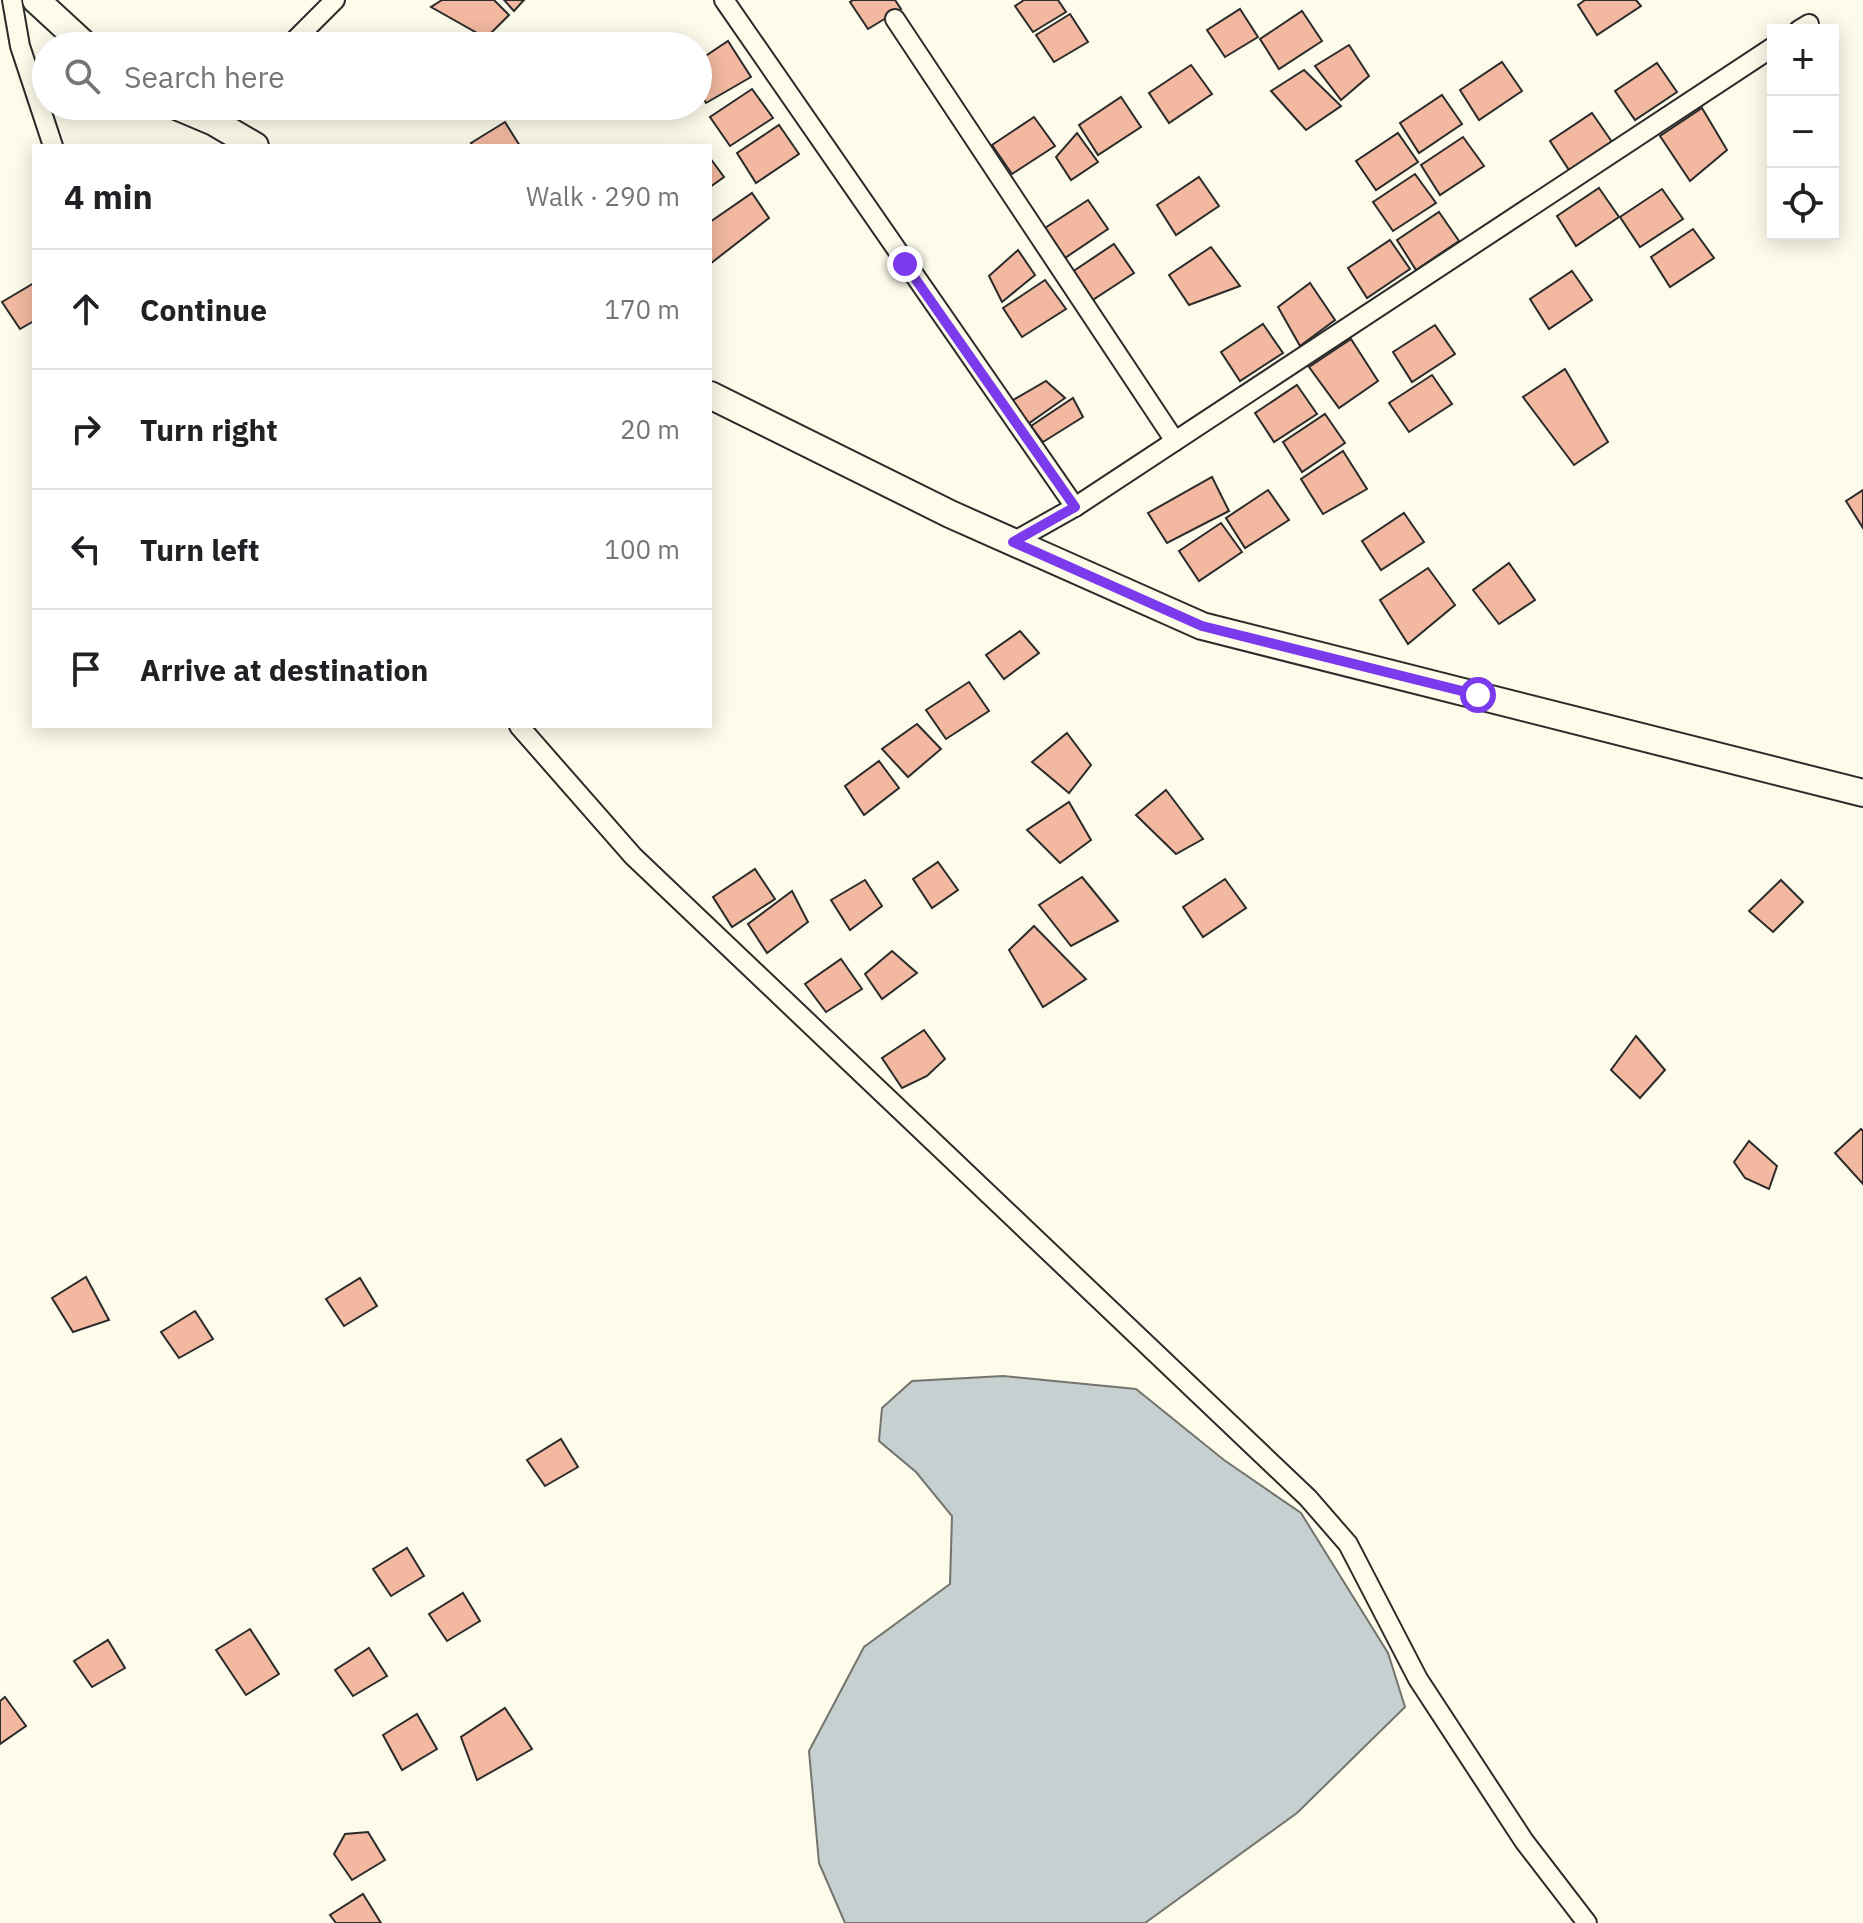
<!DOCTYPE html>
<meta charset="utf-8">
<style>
body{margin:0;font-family:"IBM Plex Sans",sans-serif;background:#f2f2f2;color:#202124}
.controls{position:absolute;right:24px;top:24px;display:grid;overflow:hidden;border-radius:0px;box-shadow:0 4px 20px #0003}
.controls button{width:72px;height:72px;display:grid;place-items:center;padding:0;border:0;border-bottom:2px solid #e0e0e0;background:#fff;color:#202124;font:40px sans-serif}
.stop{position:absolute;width:24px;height:24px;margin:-18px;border:6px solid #7c3aed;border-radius:50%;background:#fff}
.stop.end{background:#7c3aed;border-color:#fff;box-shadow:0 2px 8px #0008}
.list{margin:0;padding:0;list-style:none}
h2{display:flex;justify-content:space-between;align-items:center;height:104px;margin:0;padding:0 32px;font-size:34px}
h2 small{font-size:26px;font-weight:400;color:#757577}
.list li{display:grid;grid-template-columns:52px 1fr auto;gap:24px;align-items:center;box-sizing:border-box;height:120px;padding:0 32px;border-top:2px solid #e0e0e0}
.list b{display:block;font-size:30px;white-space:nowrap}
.list em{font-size:26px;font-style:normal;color:#757577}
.icon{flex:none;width:44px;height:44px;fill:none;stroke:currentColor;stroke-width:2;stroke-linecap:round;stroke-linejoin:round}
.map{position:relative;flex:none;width:1863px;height:1923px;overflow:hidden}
.search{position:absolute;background:#fff;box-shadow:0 4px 20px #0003;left:32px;top:32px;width:680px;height:88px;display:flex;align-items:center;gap:20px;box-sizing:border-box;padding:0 28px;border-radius:44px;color:#757577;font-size:30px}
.panel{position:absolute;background:#fff;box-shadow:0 4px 20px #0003;left:32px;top:144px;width:680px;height:584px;border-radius:0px}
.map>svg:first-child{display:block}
.water{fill:#c7d0d0;stroke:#74746e;stroke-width:2}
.building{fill:#f2b8a0;stroke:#2b2b2b;stroke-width:2}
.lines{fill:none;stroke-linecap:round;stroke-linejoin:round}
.street-casing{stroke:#2b2b2b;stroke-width:22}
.secondary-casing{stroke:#2b2b2b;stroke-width:30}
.street{stroke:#fdfbea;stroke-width:18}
.secondary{stroke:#fdfbea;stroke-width:26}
.route{stroke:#7c3aed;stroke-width:10}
</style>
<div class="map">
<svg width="1863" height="1923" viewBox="0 0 1863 1923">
<rect width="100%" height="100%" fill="#fdfbea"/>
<path class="water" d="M1003 1376 1136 1389 1224 1460 1301 1513 1388 1653 1405 1707 1297 1813 1145 1923H845L819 1863 809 1751 864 1647 950 1584 952 1516 916 1472 879 1441 882 1408 912 1381Z"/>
<g class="building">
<path d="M442 0H494L509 15 486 38 431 7Z"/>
<path d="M504 0H524L514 11Z"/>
<path d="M853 0H895L901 9 868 29 850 2Z"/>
<path d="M1024 0H1058L1066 12 1033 32 1015 6Z"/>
<path d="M1585 0H1636L1641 6 1597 35 1578 5Z"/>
<path d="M1240 9 1258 37 1225 57 1207 30Z"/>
<path d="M1302 11 1322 41 1279 69 1260 39Z"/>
<path d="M1070 14 1088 42 1054 62 1036 35Z"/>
<path d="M728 41 751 77 706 103 698 89V61Z"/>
<path d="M1349 45 1369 76 1341 100 1315 66Z"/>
<path d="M1502 62 1522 91 1479 120 1460 90Z"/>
<path d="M1657 63 1677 92 1635 120 1615 91Z"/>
<path d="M1191 65 1212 94 1169 123 1149 93Z"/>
<path d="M1304 70 1341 106 1306 130 1271 91Z"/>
<path d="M752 89 773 118 730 146 710 117Z"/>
<path d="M1442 95 1462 124 1419 153 1400 123Z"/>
<path d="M1121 97 1141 127 1098 155 1079 125Z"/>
<path d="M1702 108 1727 150 1690 181 1660 136Z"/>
<path d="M1592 113 1612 142 1569 170 1550 141Z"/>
<path d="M1034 117 1055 146 1012 174 992 145Z"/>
<path d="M505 122 520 146H473L471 143Z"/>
<path d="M779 125 799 154 756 183 737 153Z"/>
<path d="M1077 133 1098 162 1071 180 1056 157Z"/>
<path d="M1398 133 1418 162 1376 190 1356 161Z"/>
<path d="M1463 137 1484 166 1440 195 1421 165Z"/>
<path d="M710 158 724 177 710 187Z"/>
<path d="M1415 174 1436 203 1393 231 1373 202Z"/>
<path d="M1199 177 1219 206 1176 235 1157 205Z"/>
<path d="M1599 188 1619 217 1576 246 1557 216Z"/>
<path d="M1662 189 1683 219 1640 247 1620 217Z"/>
<path d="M752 193 769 218 710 264V222Z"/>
<path d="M1088 200 1108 229 1065 258 1045 228Z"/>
<path d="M1439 212 1459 241 1416 270 1397 240Z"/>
<path d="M1693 229 1714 258 1670 287 1651 257Z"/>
<path d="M1390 240 1410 269 1367 298 1348 268Z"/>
<path d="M1114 244 1134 273 1091 301 1072 272Z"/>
<path d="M1211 247 1240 286 1189 305 1169 275Z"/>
<path d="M1018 250 1035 275 1002 302 989 276Z"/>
<path d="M1572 271 1592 300 1549 329 1530 299Z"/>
<path d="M1045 280 1066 309 1022 337 1003 308Z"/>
<path d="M34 283V321L20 329 2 302Z"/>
<path d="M1310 283 1335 320 1300 346 1278 307Z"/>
<path d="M1263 324 1283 353 1240 381 1221 352Z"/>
<path d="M1435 325 1455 354 1412 382 1393 352Z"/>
<path d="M1351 339 1378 381 1339 408 1309 367Z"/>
<path d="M1565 369 1608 442 1574 465 1523 397Z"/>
<path d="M1432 375 1452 404 1409 432 1389 403Z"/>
<path d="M1046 381 1065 398 1025 426 1008 403Z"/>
<path d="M1297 385 1317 414 1274 442 1255 413Z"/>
<path d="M1073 398 1083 417 1043 442 1031 426Z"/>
<path d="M1325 414 1345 443 1302 472 1283 442Z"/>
<path d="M1343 451 1367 489 1323 514 1301 479Z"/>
<path d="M1212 477 1229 511 1167 543 1148 513Z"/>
<path d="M1268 490 1289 520 1245 548 1226 518Z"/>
<path d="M1863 490V528L1846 501Z"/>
<path d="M1404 513 1424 542 1381 570 1362 541Z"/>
<path d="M1221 523 1242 552 1199 581 1179 551Z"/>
<path d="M1509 563 1535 600 1499 624 1473 590Z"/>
<path d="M1428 568 1455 605 1408 644 1380 600Z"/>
<path d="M1020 631 1039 653 1004 679 986 655Z"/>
<path d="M969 682 989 711 946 739 926 710Z"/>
<path d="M917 724 941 749 908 777 882 749Z"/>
<path d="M1067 733 1091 765 1069 793 1032 762Z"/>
<path d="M879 761 899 788 864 815 845 786Z"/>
<path d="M1166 790 1203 839 1176 854 1136 815Z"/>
<path d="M1069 802 1091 840 1060 863 1027 830Z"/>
<path d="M938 862 958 890 932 908 913 879Z"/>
<path d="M755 869 775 899 732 927 713 897Z"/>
<path d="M1082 877 1118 921 1071 946 1039 905Z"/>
<path d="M1225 879 1246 908 1203 937 1183 907Z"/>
<path d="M865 880 882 906 850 930 831 900Z"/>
<path d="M1781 880 1803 902 1773 932 1749 911Z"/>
<path d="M792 891 808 922 767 953 748 924Z"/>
<path d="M1034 926 1086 979 1043 1007 1009 950Z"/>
<path d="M892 951 917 973 882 999 865 974Z"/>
<path d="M841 959 862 989 826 1012 805 984Z"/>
<path d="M924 1030 945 1059 927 1076 902 1088 882 1058Z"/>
<path d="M1636 1036 1665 1070 1640 1098 1611 1070Z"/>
<path d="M1861 1129 1863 1131V1184L1835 1153Z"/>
<path d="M1749 1141 1777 1166 1769 1189 1745 1178 1734 1162Z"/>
<path d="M86 1277 109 1320 73 1332 52 1298Z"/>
<path d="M360 1278 377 1306 344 1326 326 1299Z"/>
<path d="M195 1311 213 1339 179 1358 161 1332Z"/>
<path d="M561 1439 578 1467 545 1486 527 1460Z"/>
<path d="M407 1548 424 1576 391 1596 373 1569Z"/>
<path d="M463 1593 480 1621 447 1641 429 1614Z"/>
<path d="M250 1629 279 1674 246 1695 216 1650Z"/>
<path d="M108 1640 125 1668 92 1687 74 1661Z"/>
<path d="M369 1648 387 1676 353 1696 335 1670Z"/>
<path d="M5 1697 26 1726 0 1744V1701Z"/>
<path d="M505 1708 532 1749 477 1780 461 1737Z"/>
<path d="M417 1714 437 1749 402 1770 383 1735Z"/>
<path d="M368 1832 385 1860 352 1880 334 1854 345 1834Z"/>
<path d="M363 1894 381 1923H336L330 1915Z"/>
</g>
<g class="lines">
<g class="street-casing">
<g id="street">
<path d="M12 0 20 46 53 146"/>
<path d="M724 0 1075 507"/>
<path d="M895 19 1175 441"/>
<path d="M1799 30 1809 24"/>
<path d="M289 46 335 0"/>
<path d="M214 122 230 106"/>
<path d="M1013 542 1075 507 1773 47"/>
<path d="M519 726 633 856 1308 1498 1348 1544 1418 1679 1524 1841 1587 1923"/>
</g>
</g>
<g class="secondary-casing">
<g id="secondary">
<path d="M36 0 86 46"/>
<path d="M176 106 214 122 255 146"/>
<path d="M710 395 950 514 1202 626 1863 793"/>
</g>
</g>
<use href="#street" class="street"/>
<use href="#secondary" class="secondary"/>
</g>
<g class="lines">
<path class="route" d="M905 264 1075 507 1013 542 1202 626 1478 695"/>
</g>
</svg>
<div class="controls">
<button>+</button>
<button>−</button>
<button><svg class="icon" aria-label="locate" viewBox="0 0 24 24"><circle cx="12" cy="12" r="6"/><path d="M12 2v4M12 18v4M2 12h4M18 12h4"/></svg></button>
</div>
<div class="stop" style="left:1478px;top:695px"></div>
<div class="stop end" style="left:905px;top:264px"></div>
<div class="search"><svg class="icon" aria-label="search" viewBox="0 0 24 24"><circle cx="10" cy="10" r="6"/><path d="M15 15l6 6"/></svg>Search here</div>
<section class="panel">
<h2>4 min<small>Walk · 290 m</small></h2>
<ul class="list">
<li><svg class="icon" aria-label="ahead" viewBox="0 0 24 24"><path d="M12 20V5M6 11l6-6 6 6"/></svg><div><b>Continue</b></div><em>170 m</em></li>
<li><svg class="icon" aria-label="right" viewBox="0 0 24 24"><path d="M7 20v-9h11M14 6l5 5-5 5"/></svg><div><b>Turn right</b></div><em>20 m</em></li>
<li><svg class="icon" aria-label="left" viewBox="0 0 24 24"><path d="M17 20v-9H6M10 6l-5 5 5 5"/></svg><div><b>Turn left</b></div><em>100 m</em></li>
<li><svg class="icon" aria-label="arrive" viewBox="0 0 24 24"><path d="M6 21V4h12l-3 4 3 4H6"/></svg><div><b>Arrive at destination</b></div></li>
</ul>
</section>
</div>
